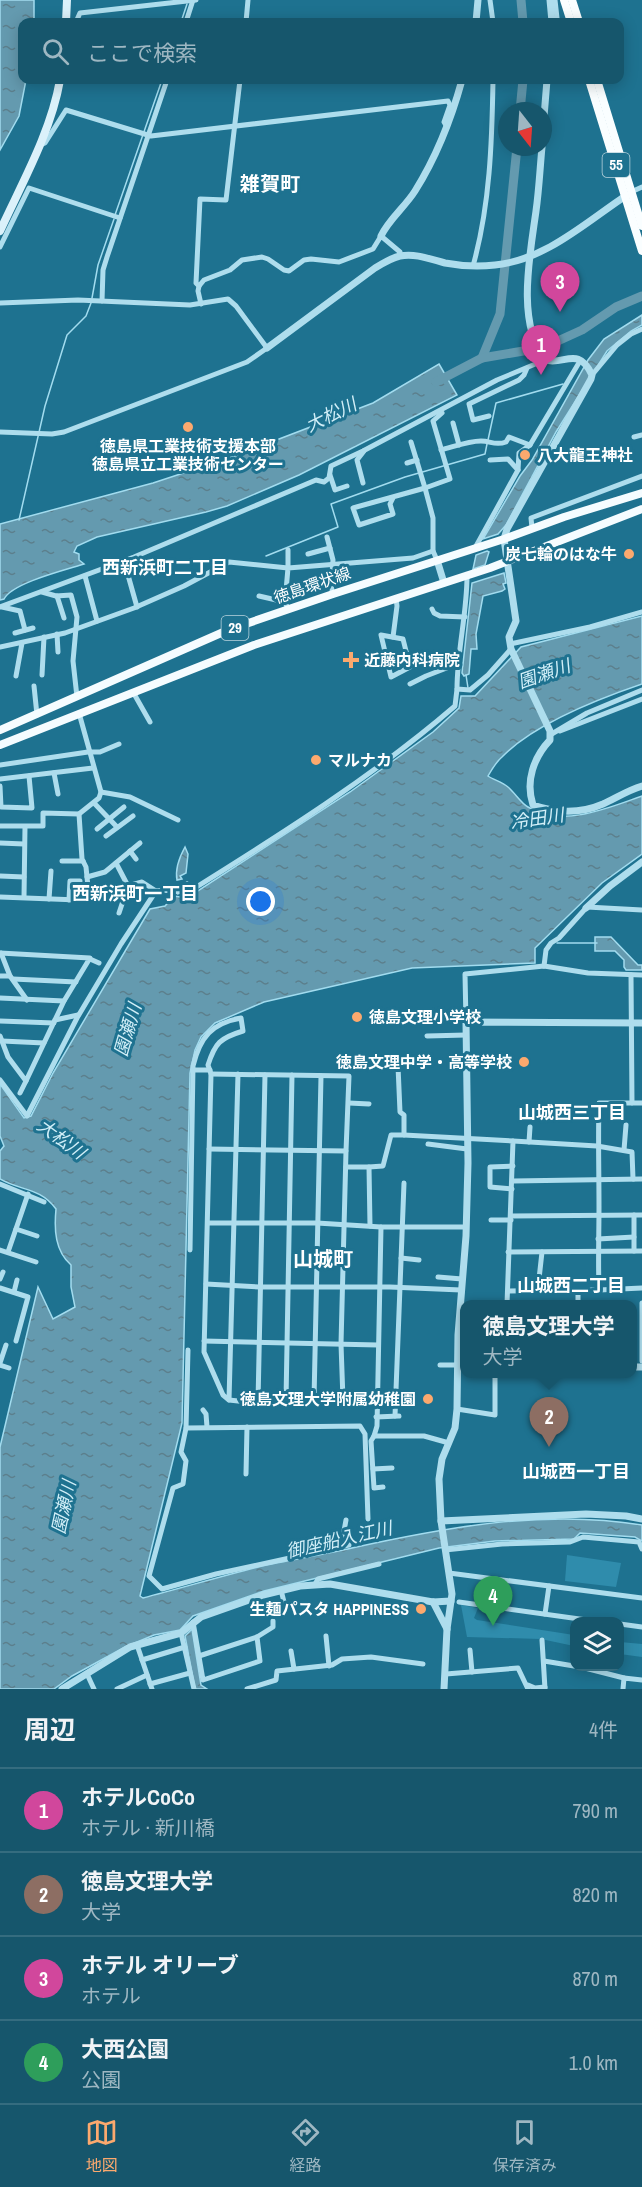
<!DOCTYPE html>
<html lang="ja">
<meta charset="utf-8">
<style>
body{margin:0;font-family:"Archivo Narrow","Noto Sans JP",sans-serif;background:#1f5c72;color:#f1f3f6}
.controls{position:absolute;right:18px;bottom:18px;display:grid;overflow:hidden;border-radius:12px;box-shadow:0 3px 15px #0003}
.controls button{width:54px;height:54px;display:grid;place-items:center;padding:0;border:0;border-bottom:2px solid #356c7f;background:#16566c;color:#f1f3f6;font:30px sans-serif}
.compass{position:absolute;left:498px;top:102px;width:54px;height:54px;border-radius:50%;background:#16566c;box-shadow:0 3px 15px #0003;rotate:163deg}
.you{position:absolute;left:261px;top:902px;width:21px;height:21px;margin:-15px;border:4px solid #fff;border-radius:50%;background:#1a73e8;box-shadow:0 0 0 9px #1a73e833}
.badge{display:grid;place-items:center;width:39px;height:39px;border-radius:50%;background:#fca96e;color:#fff;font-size:20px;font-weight:700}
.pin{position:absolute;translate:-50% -50px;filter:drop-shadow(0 2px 3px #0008)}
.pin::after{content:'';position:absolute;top:32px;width:21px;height:18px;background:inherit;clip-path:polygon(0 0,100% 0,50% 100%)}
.popup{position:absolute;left:460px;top:1300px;width:177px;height:78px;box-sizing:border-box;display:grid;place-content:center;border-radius:12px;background:#16566c;filter:drop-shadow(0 2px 4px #0005);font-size:20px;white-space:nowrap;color:#9eb7c2}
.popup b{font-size:22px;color:#f1f3f6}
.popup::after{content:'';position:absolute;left:50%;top:100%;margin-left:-12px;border:12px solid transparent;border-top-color:#16566c}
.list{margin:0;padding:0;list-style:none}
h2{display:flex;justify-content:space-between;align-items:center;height:78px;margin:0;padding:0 24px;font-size:26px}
h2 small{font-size:20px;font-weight:400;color:#9eb7c2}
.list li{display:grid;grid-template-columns:39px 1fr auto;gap:18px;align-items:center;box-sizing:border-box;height:84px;padding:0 24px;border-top:2px solid #356c7f}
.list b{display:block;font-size:22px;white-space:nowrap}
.list p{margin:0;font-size:20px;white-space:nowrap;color:#9eb7c2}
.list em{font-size:20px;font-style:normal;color:#9eb7c2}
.icon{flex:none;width:33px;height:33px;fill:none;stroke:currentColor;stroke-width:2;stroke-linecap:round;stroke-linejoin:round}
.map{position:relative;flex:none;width:642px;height:1689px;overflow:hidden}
.search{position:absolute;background:#16566c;box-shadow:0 3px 15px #0003;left:18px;right:18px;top:18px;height:66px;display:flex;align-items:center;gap:15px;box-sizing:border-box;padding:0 21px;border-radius:12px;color:#9eb7c2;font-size:22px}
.sheet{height:414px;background:#16566c}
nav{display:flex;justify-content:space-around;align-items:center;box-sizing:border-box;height:84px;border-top:2px solid #356c7f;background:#16566c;font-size:16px;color:#9eb7c2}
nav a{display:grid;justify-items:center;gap:3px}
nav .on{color:#fca96e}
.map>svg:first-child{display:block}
.green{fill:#2f8cac}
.water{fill:url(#water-ripples);stroke:#a2dcef;stroke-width:1.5}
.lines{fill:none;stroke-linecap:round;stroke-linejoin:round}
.stream{stroke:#a2dcef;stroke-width:1.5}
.river{stroke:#649aaf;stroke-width:9}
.minor{stroke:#aedded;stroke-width:5}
.tertiary{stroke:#aedded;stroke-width:7}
.secondary{stroke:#dbf1fa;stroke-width:8}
.primary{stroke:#f5fcff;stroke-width:8}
.trunk{stroke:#fafeff;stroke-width:8}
.poi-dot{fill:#fca96e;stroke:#1e7290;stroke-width:2}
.labels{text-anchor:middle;stroke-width:6;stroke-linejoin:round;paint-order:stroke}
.shield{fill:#1e7290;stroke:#bcd5de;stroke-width:1.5}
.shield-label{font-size:15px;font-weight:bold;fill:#fff}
.poi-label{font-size:16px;font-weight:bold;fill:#fff;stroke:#1e7290;text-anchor:start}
.street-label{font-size:16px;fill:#fff;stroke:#1e7290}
.water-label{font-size:18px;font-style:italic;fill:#d2eff8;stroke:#1e7290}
.neighbourhood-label{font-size:18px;font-weight:bold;fill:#fff;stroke:#1e7290}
.quarter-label{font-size:20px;font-weight:bold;fill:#fff;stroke:#1e7290}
</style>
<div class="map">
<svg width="642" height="1689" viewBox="0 0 642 1689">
<defs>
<pattern id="water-ripples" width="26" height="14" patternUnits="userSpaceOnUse" patternTransform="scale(1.5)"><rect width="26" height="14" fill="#649aaf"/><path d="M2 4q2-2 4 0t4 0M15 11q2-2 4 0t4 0" fill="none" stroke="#5c7f8c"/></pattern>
</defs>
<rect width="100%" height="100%" fill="#1e7290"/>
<g class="green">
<path d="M567 1555 621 1563 616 1587 565 1581Z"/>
<path d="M461 1605 478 1608 474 1618 477 1620 574 1635V1646L541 1639 467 1637Z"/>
<path d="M620 1642 642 1644V1657L620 1654Z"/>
</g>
<g class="water">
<path d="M0 0H34V22H22V80H26L19 116 0 150Z"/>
<path d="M642 315V325L631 331 607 351 556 432 506 525 498 534 483 539 520 476 532 460 588 360 604 339Z"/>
<path d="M439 364 457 395 299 475 227 506 206 512 97 537 77 546 74 552 79 554V560L84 564C65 570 12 583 4 599L0 600V524L153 483 232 457 373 403Z"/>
<path d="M487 551 489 552 485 565 473 569 476 555Z"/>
<path d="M504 573 506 583 503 584 505 589 502 591 483 596 476 634 477 649H471L469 674 464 676 462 673 472 583Z"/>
<path d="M642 616V684C598 699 534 724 502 757 496 762 492 769 488 776 494 780 502 782 508 787 515 793 521 803 528 807 563 828 608 808 642 796V854L602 883 535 948V963L412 968 264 1002 215 1023 201 1037 195 1050 190 1073 182 1423 140 1596 143 1598C181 1588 219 1577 258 1567 289 1560 321 1555 352 1548 447 1527 545 1509 642 1525V1541L635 1537 580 1533 574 1539 495 1541 439 1548 264 1591 193 1616 180 1630 154 1635 125 1647 72 1676 54 1689H0V1447L38 1287 53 1319 75 1307 71 1287V1265C55 1251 54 1230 56 1209 40 1187 20 1191 0 1179V1151L4 1146 0 1136V1084L24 1118 31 1116 53 1073 150 909 165 906 174 896 187 898 350 792 433 732 459 708 461 696H475L521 647Z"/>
<path d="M185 847 188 854 186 873 180 876 182 879 177 880C175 869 180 856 185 847Z"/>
<path d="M595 937H611L638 965H642V970H626L624 967V960L615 951H595Z"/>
<path d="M192 1629 201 1685 207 1689H195L185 1636Z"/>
</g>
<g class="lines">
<g class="stream">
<path d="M181 22 187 4"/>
<path d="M115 215 162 80"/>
<path d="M92 298 98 265 114 219"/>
<path d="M488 440 496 403 563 384"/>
<path d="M19 520 45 406 67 335 86 316 91 303"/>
<path d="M266 556 338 527 331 504 405 477 485 454 487 444"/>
<path d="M466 675 468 688"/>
<path d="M557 943H597"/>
</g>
<g class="river">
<path d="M521 0 523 22"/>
<path d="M520 111 523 80"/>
<path d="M482 358 500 314 517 147"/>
<path d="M436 382 482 358 529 350 560 340 582 330 616 307 642 296"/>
</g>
<g class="minor">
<path d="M490 0 493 22"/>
<path d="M555 0 557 18 555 22"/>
<path d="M76 22 80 13 196 0"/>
<path d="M186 22 193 0"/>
<path d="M246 22 248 0"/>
<path d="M40 145 45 143 66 110 151 136 448 101 450 105 444 122 447 127"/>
<path d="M631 192 642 187"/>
<path d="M0 247 29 188 120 218"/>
<path d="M473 266C490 205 492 142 493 80"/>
<path d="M199 286 196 283 200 199 226 200 240 80"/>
<path d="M102 301 103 270 107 257 167 80"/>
<path d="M0 303 78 300 190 305 228 299 236 306 267 348 247 362 64 432 52 434 0 432"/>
<path d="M201 304 198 291 199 286 204 280 230 270 242 260 262 257 268 259 284 270 289 271 304 260 311 259 339 262 373 249 381 236 400 252 401 256"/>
<path d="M592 375 617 345 631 334 642 329"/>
<path d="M489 416 473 420 469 404 519 380 524 375 527 368"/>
<path d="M453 423 459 445"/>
<path d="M634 437 642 435"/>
<path d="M441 450C453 447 468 441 481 441 491 441 495 446 506 442L509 437 530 445"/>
<path d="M490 460 508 459 518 470"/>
<path d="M407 463 417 460"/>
<path d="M330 475 335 490 347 486"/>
<path d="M363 483 357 460 364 451"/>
<path d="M393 498 390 504 393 514 359 525 353 508 425 488 411 442"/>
<path d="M532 528 531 518 642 476"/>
<path d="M327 537 333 560 331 586 333 594"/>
<path d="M475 548 518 470 519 453 530 445 580 361"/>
<path d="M308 554 330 548"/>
<path d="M437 560 433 551V518L425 488 450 479 433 421 442 413"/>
<path d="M124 561 137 607"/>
<path d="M85 576 97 621"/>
<path d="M467 576C467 614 457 651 457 689L470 690 488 675 511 649"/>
<path d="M42 592 56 596 71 595 77 617 73 661 77 697"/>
<path d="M57 596 64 618"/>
<path d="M259 596 285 602"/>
<path d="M0 607 134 557 316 480 324 482 329 478 331 466 363 451 497 380 545 360"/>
<path d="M2 607 20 611 25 630"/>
<path d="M288 609 285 602 288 568 413 558 433 551"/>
<path d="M432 609 434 613 440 616 465 617"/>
<path d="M15 633 33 628"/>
<path d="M57 634 58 652"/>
<path d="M381 635 403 639 410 667 391 677Z"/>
<path d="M393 637 397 606 396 598"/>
<path d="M510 644 590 627 642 612"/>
<path d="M0 647 65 633 134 608 184 586 229 562 288 568V550"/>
<path d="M42 675 44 637"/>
<path d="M16 676 22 643"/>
<path d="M410 684 426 676 457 664"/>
<path d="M34 686 37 715"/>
<path d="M133 692 150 722"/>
<path d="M560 731 642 699"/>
<path d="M550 735 587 713 642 690"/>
<path d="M0 765 88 752H100L119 744"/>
<path d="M54 773 58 794"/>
<path d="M0 779 93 768"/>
<path d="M0 786 1 807 32 808 29 776"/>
<path d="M101 792 130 797 178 820"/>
<path d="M94 803 117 827"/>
<path d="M79 814 82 859 86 867 89 897"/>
<path d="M0 826H43V813L79 814 99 798 101 792 79 713"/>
<path d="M97 829 124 807"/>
<path d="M106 836 133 816"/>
<path d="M0 843 24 844"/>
<path d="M130 851 136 859"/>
<path d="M62 861H83"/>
<path d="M116 863 128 886 119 913"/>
<path d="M0 876 24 877"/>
<path d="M87 877 105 872 140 843"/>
<path d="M178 892 187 884"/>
<path d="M0 897 78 900 142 882 156 891C168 888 178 894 190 891 280 835 375 775 455 706L457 689"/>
<path d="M24 897 25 827"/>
<path d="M49 899 51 871"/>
<path d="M69 900 70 881H80"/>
<path d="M587 907 642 910"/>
<path d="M0 953 90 958 64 1001 26 1081 8 1057 0 1036"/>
<path d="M1 953 10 976 27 1000"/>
<path d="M90 959 99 963"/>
<path d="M544 966 546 950 551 943 559 938 586 908"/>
<path d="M631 975 632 1103"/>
<path d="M0 976H10"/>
<path d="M13 979 76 982"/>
<path d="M0 998 64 1001"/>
<path d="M55 1020 78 1015"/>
<path d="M0 1021 54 1023"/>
<path d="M466 1022 465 974 544 966 588 973 642 975"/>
<path d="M427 1036 466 1035"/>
<path d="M2 1041 44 1043"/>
<path d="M193 1070H210"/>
<path d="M0 1080 27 1116 77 1018 121 944 156 891"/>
<path d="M20 1093 26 1081"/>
<path d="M349 1103 369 1104"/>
<path d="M404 1135 513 1141 507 1304"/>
<path d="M513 1141 597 1146 632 1152 633 1179"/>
<path d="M529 1142 530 1127"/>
<path d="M428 1144 467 1149"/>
<path d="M209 1149 346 1151 349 1076 211 1074"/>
<path d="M624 1150 626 1125"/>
<path d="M346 1167H369L370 1226"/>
<path d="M369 1167 383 1166 391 1135H404V1115L400 1112 398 1066"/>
<path d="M513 1181 642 1179"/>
<path d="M0 1184 44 1202"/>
<path d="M512 1189 490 1187V1167L513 1166"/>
<path d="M634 1215V1251"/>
<path d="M511 1216 642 1215"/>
<path d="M491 1220H511"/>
<path d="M208 1223H317L381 1227"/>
<path d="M16 1229 37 1236"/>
<path d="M598 1239 634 1237"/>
<path d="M0 1250 36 1262"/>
<path d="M190 1250 193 1066C200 1037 212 1023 241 1018L243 1031C220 1038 215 1043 208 1065L211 1074 204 1352 223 1395 229 1400 247 1402 376 1399"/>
<path d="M8 1252 28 1194"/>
<path d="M508 1252 642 1251"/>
<path d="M401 1258 419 1260"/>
<path d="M438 1277 462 1279"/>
<path d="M0 1279 3 1272"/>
<path d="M206 1284 260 1287H390L461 1290"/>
<path d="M0 1288 28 1297 16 1341"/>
<path d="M541 1290 539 1279 542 1252"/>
<path d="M599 1290 642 1288"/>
<path d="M508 1291 578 1290"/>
<path d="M14 1292 17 1280"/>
<path d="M642 1303V1361"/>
<path d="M578 1304V1290H599C598 1261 599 1234 599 1206 599 1171 598 1137 599 1103H642"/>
<path d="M204 1341 378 1345"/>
<path d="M188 1350 186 1428 181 1452 186 1461 183 1484 173 1488 149 1576 162 1589 216 1574 349 1545 344 1531 346 1520"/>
<path d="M0 1363 6 1345"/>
<path d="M0 1365 9 1368"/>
<path d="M440 1365H457"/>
<path d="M229 1400 238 1074"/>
<path d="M286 1400 292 1075"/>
<path d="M314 1400 321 1076"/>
<path d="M343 1400 341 1344 346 1151"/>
<path d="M258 1402 265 1075"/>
<path d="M457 1409 495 1415V1374"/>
<path d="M203 1410 206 1414 207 1427"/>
<path d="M395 1416 404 1183"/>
<path d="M376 1417 399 1416"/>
<path d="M186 1428 360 1426 365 1434 368 1519"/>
<path d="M374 1436 371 1441 374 1488 383 1487"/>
<path d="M449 1443 424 1436H374L377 1426 381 1227H466"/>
<path d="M373 1469 392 1468"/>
<path d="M246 1474 247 1427"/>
<path d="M445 1550 502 1544 570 1542 583 1537 639 1542 642 1549"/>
<path d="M449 1573 642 1598"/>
<path d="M315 1584 318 1579 379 1564"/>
<path d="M281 1590 286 1610"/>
<path d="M459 1602 601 1622"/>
<path d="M545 1614 549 1586"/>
<path d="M193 1622 203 1680 260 1661 257 1637 273 1627V1621"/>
<path d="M620 1624 642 1627"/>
<path d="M181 1633 194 1689"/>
<path d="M326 1636 329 1666"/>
<path d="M542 1640 545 1689"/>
<path d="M137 1645 152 1689"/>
<path d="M470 1650 472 1672"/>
<path d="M291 1651 294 1669"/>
<path d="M199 1656 257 1637"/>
<path d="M142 1660 185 1647"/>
<path d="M544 1661 574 1666"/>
<path d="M577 1666 624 1678"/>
<path d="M87 1674 94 1689"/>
<path d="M446 1674 518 1668 528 1689"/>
<path d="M150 1684 190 1673"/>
<path d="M528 1685 535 1688 545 1687"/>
<path d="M117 1689 147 1675"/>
<path d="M247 1689 276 1680 277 1671 332 1665 342 1659 371 1657 423 1664"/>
<path d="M623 1689 624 1678 642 1680"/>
</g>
<g class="tertiary">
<path d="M550 0 552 22"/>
<path d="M476 22 478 0"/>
<path d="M543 129 547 80"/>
<path d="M542 147C540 168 539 190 536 211 530 255 516 322 545 360 564 366 578 345 592 375L591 379 507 529 504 539 516 621 509 637 511 649 550 731V740C534 757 525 781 533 805 556 813 580 814 603 804 616 798 628 790 642 786"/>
<path d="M381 236C389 219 405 207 415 191 437 156 451 120 462 80"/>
<path d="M267 348 375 268C383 263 391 258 400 256 415 253 430 259 445 263 461 266 479 267 495 265 546 260 586 222 627 195"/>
<path d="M437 560 444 583"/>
<path d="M586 908 610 886 642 862"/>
<path d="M633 1367H642"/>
<path d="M441 1521 586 1514 626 1516 642 1519"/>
<path d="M433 1602 447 1629"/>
<path d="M62 1689 130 1647 181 1633 201 1617 263 1595 300 1586 330 1584 433 1602 451 1601"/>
<path d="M444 1689 447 1629 452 1594 441 1521 439 1479 442 1459 455 1428 457 1409 458 1335 466 1236 468 1163 466 1022 642 1023"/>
</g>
<g class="secondary">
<path d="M66 22 67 0"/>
<path d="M0 231C22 183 51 132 60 80"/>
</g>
<g class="primary">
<path d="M0 730 228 630 333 594 504 539 564 517 642 493"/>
<path d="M0 745 254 645 490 568 642 509"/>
</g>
<g class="trunk">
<path d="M564 0 571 22"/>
<path d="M572 0 579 22"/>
<path d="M589 80 642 251"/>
<path d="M597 80 642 226"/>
</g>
</g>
<g class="poi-dot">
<circle cx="188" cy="427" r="6"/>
<circle cx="525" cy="455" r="6"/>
<circle cx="629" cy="554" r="6"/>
<path d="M348 651h6v6h6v6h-6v6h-6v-6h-6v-6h6z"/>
<circle cx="316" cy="760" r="6"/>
<circle cx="357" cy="1017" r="6"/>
<circle cx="524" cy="1062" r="6"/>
<circle cx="428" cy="1399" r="6"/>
<circle cx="421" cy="1609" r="6"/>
</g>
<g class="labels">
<g class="shield">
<rect x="602.5" y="153" width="27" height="24" rx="4.5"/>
<rect x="221.5" y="616" width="27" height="24" rx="4.5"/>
</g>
<g class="shield-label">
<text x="616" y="170">55</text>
<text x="235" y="633">29</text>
</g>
<g class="poi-label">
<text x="188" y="452" text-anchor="middle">徳島県工業技術支援本部<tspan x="188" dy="18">徳島県立工業技術センター</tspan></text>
<text x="537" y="461">八大龍王神社</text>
<text x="617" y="560" text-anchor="end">炭七輪のはな牛</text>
<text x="364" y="666">近藤内科病院</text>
<text x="328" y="766">マルナカ</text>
<text x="369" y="1023">徳島文理小学校</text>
<text x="512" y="1068" text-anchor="end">徳島文理中学・高等学校</text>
<text x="416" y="1405" text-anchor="end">徳島文理大学附属幼稚園</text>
<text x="409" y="1615" text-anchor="end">生麺パスタ HAPPINESS</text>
</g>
<g class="street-label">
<text transform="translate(312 585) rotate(-19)" y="6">徳島環状線</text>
</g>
<g class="water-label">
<text transform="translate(331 415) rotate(-26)" y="6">大松川</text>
<text transform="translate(544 674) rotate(-19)" y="6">園瀬川</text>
<text transform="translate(537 819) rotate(-9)" y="6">冷田川</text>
<text transform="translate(128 1030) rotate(-74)" y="6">園瀬川</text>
<text transform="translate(61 1139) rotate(36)" y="6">大松川</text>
<text transform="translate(64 1507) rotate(-78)" y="6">園瀬川</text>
<text transform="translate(339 1540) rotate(-13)" y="6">御座船入江川</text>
</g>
<g class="neighbourhood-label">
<text x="165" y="574">西新浜町二丁目</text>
<text x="135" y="900">西新浜町一丁目</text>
<text x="572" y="1119">山城西三丁目</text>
<text x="571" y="1292">山城西二丁目</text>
<text x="576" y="1478">山城西一丁目</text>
</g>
<g class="quarter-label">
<text x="270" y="191">雑賀町</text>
<text x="323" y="1266">山城町</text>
</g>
</g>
</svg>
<div class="controls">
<button><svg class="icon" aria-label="layers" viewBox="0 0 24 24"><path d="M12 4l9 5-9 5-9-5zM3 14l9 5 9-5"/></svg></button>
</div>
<svg class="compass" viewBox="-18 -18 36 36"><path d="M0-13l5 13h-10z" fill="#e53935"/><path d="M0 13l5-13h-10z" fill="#9eb7c2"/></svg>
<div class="you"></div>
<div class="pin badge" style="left:541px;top:375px;background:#d1479c">1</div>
<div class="pin badge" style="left:549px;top:1447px;background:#8d6e63">2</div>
<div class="popup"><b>徳島文理大学</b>大学</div>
<div class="pin badge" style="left:560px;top:312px;background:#d1479c">3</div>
<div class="pin badge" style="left:493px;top:1626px;background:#2e9e5b">4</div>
<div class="search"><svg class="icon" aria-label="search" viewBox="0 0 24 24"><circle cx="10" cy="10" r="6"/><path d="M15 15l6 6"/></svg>ここで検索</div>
</div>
<section class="sheet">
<h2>周辺<small>4件</small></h2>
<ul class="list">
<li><span class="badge" style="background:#d1479c">1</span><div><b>ホテルCoCo</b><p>ホテル · 新川橋</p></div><em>790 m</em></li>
<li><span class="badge" style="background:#8d6e63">2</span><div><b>徳島文理大学</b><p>大学</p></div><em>820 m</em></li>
<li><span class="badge" style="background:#d1479c">3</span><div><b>ホテル オリーブ</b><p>ホテル</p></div><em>870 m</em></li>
<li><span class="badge" style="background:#2e9e5b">4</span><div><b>大西公園</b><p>公園</p></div><em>1.0 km</em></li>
</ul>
</section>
<nav>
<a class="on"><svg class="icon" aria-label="map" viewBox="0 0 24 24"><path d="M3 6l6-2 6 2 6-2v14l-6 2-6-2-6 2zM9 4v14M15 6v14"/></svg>地図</a>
<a><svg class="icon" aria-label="directions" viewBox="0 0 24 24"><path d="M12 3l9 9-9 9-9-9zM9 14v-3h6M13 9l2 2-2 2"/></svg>経路</a>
<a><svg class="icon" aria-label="saved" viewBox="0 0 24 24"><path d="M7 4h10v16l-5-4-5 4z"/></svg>保存済み</a>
</nav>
